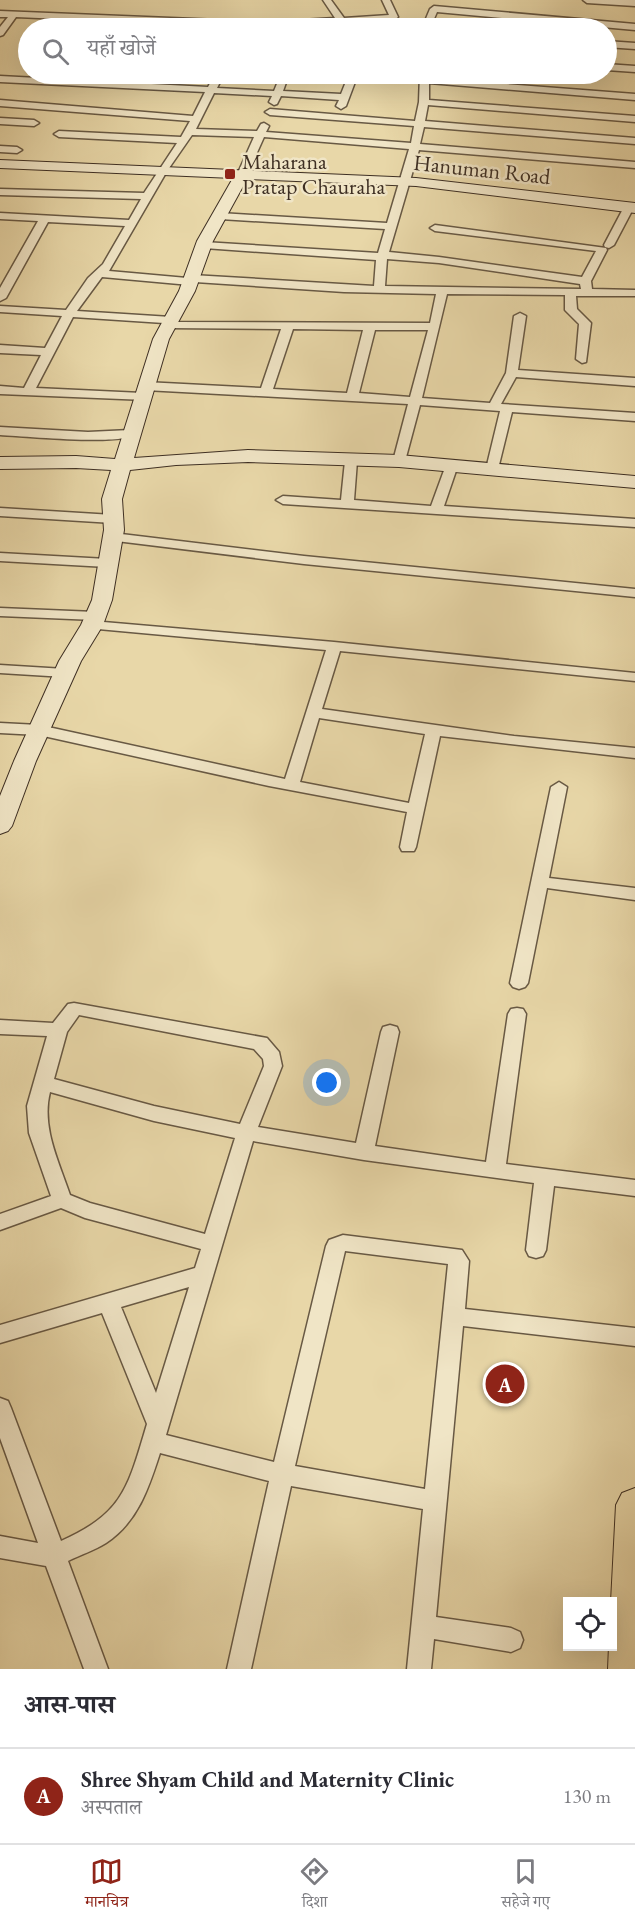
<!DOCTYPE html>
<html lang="hi">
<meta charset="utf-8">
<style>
body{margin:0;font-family:"EB Garamond","Noto Serif Devanagari",serif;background:#f2f2f3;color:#2b2b33}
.controls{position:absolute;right:18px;bottom:18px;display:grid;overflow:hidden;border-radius:0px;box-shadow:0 6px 24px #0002}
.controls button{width:54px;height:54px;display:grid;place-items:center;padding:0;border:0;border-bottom:2px solid #e1e1e2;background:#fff;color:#2b2b33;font:30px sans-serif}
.you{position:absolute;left:327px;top:1083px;width:21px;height:21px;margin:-15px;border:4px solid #fff;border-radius:50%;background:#1a73e8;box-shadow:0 0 0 9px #1a73e833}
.badge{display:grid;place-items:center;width:39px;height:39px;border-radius:50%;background:#8f2418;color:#fff;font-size:20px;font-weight:700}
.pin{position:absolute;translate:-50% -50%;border:3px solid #fff;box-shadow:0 2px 6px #0006}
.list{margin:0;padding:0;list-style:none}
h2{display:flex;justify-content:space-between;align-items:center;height:78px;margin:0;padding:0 24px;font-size:26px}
h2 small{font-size:20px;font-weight:400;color:#7c7c81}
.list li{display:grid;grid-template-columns:39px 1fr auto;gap:18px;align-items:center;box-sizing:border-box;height:96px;padding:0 24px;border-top:2px solid #e1e1e2}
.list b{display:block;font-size:22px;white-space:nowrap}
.list p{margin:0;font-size:20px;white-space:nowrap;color:#7c7c81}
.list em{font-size:20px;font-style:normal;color:#7c7c81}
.icon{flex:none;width:33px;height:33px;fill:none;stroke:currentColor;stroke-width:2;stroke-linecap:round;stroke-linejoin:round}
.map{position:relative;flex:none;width:635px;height:1669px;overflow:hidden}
.search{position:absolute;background:#fff;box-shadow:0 6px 24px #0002;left:18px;right:18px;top:18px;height:66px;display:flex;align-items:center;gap:15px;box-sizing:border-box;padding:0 21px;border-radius:33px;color:#7c7c81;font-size:22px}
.sheet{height:174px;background:#fff}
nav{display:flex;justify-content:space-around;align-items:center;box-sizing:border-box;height:84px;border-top:2px solid #e1e1e2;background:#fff;font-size:16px;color:#7c7c81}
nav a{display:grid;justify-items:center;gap:3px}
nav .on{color:#8f2418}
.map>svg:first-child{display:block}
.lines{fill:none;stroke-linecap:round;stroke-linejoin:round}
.street-casing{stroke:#685944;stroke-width:3}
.secondary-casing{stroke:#3e2f23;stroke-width:2}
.primary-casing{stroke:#3e2f23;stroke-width:2}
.street{fill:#f0e5c6;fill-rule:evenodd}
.secondary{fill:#f0e5c6;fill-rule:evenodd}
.primary{fill:#e8d7a8;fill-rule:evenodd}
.poi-dot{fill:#8f2418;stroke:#f0e5c6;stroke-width:2}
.labels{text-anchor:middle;stroke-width:5;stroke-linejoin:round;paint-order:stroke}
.far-poi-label{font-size:22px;fill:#3e2f23;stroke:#f0e5c6;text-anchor:start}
.far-street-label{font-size:22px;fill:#3e2f23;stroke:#f0e5c6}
</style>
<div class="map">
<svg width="635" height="1669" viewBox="0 0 635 1669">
<rect width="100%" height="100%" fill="#e8d7a8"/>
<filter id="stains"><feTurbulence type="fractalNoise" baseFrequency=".00333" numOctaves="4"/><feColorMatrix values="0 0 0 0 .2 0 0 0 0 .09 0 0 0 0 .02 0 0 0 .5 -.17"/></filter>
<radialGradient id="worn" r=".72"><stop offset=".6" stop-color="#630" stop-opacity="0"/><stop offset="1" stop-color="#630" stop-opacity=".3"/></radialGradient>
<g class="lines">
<g class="street-casing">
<g id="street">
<path d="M323 0H331L344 18 389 15 382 0H390L398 17 394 20 346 23 347 28H339L337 23 268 28 16 17 3 35 0 36V27L8 17H0V11L268 22 335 18Z"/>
<path d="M583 0H635V6L587 3Z"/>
<path d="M434 6 635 24V30L437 12 430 28H422L430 9Z"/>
<path d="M606 41 635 43V49L606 47Z"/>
<path d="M606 64 635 66V72L606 70Z"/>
<path d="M215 74H224L217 88 274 91 281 74H289L283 91 341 94 349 74H358L346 106 341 109 336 106 339 100 281 96 277 104 274 105 269 102 272 96 214 93 196 129 257 131 261 124 264 123 269 126 266 132 411 143 414 126 270 115 265 112 270 109 415 121 419 102 420 74H428L429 78 635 94V100L429 83V100L635 116V122L428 105 425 121 635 138V144L424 127 420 144 635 162V168L419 150 389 252 439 257 582 277 596 251 435 231 430 228 435 225 606 248 607 250 591 281 592 289 635 290V296H576L577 309 591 323 586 362 582 363 576 359 579 324 565 310V295L447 294 422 398 490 403 506 373 514 316 520 313 526 316 518 370 635 378V386L516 377 501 404 635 413V421L512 412 498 469 492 473 486 469 500 411 420 405 405 461 399 465 393 461 408 404 145 390 139 386 145 382 261 388 281 329 168 328 164 327V323L73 317 36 388 142 393 146 394V400L0 394V386L24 388 41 355 0 353V345L45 348 62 316 0 312V306L66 310 88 278 103 264 125 226 48 222 6 298 0 301V288L38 221 0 219V213L129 220 141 199 0 195V189L144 193 177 143 59 137 54 134 59 131 181 137 190 121 0 106V100L193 116 205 92 0 82V76L208 87ZM192 135 254 137 237 175 242 178 247 175 264 137 409 149 387 223 220 213 215 216 220 219 385 229 378 253 204 242 199 245 204 248 376 260 374 286 192 275 187 278 109 271 167 171ZM387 259 439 263 580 284 581 289 385 286ZM102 277 190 285 195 282 344 292 436 294 430 323 176 322 175 318 171 317 77 311ZM293 329 363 330 347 393 273 389ZM375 330H428L410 397 359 393Z"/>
<path d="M0 118 34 120 39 123 34 126 0 124Z"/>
<path d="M0 146 17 147 22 150 17 153 0 152Z"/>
<path d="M629 204 634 207 614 245 609 248 605 247 604 245 624 207Z"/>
<path d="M0 427 88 432 130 430 136 434C123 446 23 436 0 435Z"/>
<path d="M351 457 357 461 354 500 431 506 446 465 452 461 458 465 444 506 635 519V527L283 504 276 500 283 496 341 500 345 461Z"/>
<path d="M0 508 113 515 120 519 113 523 0 516Z"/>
<path d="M113 533 304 556 635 589V597L304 564 108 540 106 537Z"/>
<path d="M0 553 107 559 114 563 107 567 0 561Z"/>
<path d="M0 608 95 612 102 616 95 620 0 616Z"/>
<path d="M92 621 334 642 635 673V681L340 651 322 709 514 736 635 748V758L440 736 416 847 414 851H402L400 847 407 812 269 786 39 735 0 733V723L39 725 285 779 326 650 87 628 85 625 87 622ZM319 718 425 734 409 803 300 782Z"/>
<path d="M0 665 65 669 72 673 65 677 0 673Z"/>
<path d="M559 782 567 787 549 878 635 888V900L547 888 528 983 525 987 519 989 513 987 510 983 551 787Z"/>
<path d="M74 1003 267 1038 279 1052 282 1066 258 1127 356 1143 381 1032 383 1027 390 1025 397 1027 399 1032 375 1146 486 1162 508 1014 511 1009 517 1008 523 1009 526 1014 506 1164 635 1180V1196L554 1186 546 1250 543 1256 536 1258 529 1256 526 1250 534 1183 364 1160 253 1141 166 1435 274 1462 326 1246 329 1240 343 1235 462 1250 469 1261 465 1309 635 1328V1346L463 1326 436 1617 511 1628 520 1632 523 1640 520 1648 511 1652 434 1639 431 1669H407L423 1509 291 1486 251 1669H227L269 1481 160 1453C149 1487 138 1522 106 1543 95 1550 80 1555 68 1561L108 1669H84L46 1566 0 1558V1536L38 1543 0 1438V1398L8 1401 11 1408 61 1541C124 1513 128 1487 147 1424L102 1313 0 1343V1325L195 1268 201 1249 85 1218 61 1208 0 1230V1214L51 1196 29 1133 27 1106 47 1036 0 1034V1020L53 1023 68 1004ZM79 1015 254 1049 263 1059 264 1066 240 1124 154 1106 54 1079 67 1032ZM50 1092 154 1121 235 1138 205 1234 90 1203 70 1195C59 1162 41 1127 50 1092ZM345 1251 448 1264 425 1489 295 1466ZM189 1287 156 1393 121 1307Z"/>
</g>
</g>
<g class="secondary-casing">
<path id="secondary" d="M0 160 416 178 635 203V213L416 186 247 179 213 241 195 291 169 339 134 458 248 450 399 455 635 476V488L399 467 248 462 176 465 130 470 122 499 124 530 112 600 103 625 81 661 36 761 12 826 8 831 0 834V796L14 761 59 661 81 625 92 600 104 530 102 499 111 470 76 468 0 469V457L76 456 115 459 153 339 179 291 197 241 233 178 0 168Z"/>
</g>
<g class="primary-casing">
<path id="primary" d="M635 1488V1669H608L609 1646H612L611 1602 616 1505 622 1493Z"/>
</g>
<use href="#street" class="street"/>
<use href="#secondary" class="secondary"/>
<use href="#primary" class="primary"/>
</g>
<rect class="poi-dot" x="224" y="168" width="12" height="12" rx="3"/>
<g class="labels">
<g class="far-poi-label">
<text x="242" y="169">Maharana<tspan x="242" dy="25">Pratap Chauraha</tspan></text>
</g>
<g class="far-street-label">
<text transform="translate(482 169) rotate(6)" y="8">Hanuman Road</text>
</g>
</g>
<rect width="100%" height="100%" filter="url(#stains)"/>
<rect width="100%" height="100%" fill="url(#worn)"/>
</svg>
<div class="controls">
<button><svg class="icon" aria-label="locate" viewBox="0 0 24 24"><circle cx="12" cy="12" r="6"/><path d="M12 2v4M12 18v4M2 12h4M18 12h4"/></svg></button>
</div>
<div class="you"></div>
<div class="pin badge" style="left:505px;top:1384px">A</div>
<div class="search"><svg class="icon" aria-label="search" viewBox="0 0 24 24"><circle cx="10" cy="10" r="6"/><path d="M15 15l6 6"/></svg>यहाँ खोजें</div>
</div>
<section class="sheet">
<h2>आस-पास<small></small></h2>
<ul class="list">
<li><span class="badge">A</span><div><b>Shree Shyam Child and Maternity Clinic</b><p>अस्पताल</p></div><em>130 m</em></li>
</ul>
</section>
<nav>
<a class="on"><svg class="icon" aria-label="map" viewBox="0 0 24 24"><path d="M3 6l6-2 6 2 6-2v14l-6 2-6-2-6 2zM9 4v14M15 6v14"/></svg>मानचित्र</a>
<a><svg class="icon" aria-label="directions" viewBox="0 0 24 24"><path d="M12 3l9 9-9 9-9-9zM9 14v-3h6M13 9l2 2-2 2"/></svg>दिशा</a>
<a><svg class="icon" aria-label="saved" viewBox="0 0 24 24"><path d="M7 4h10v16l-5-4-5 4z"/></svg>सहेजे गए</a>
</nav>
